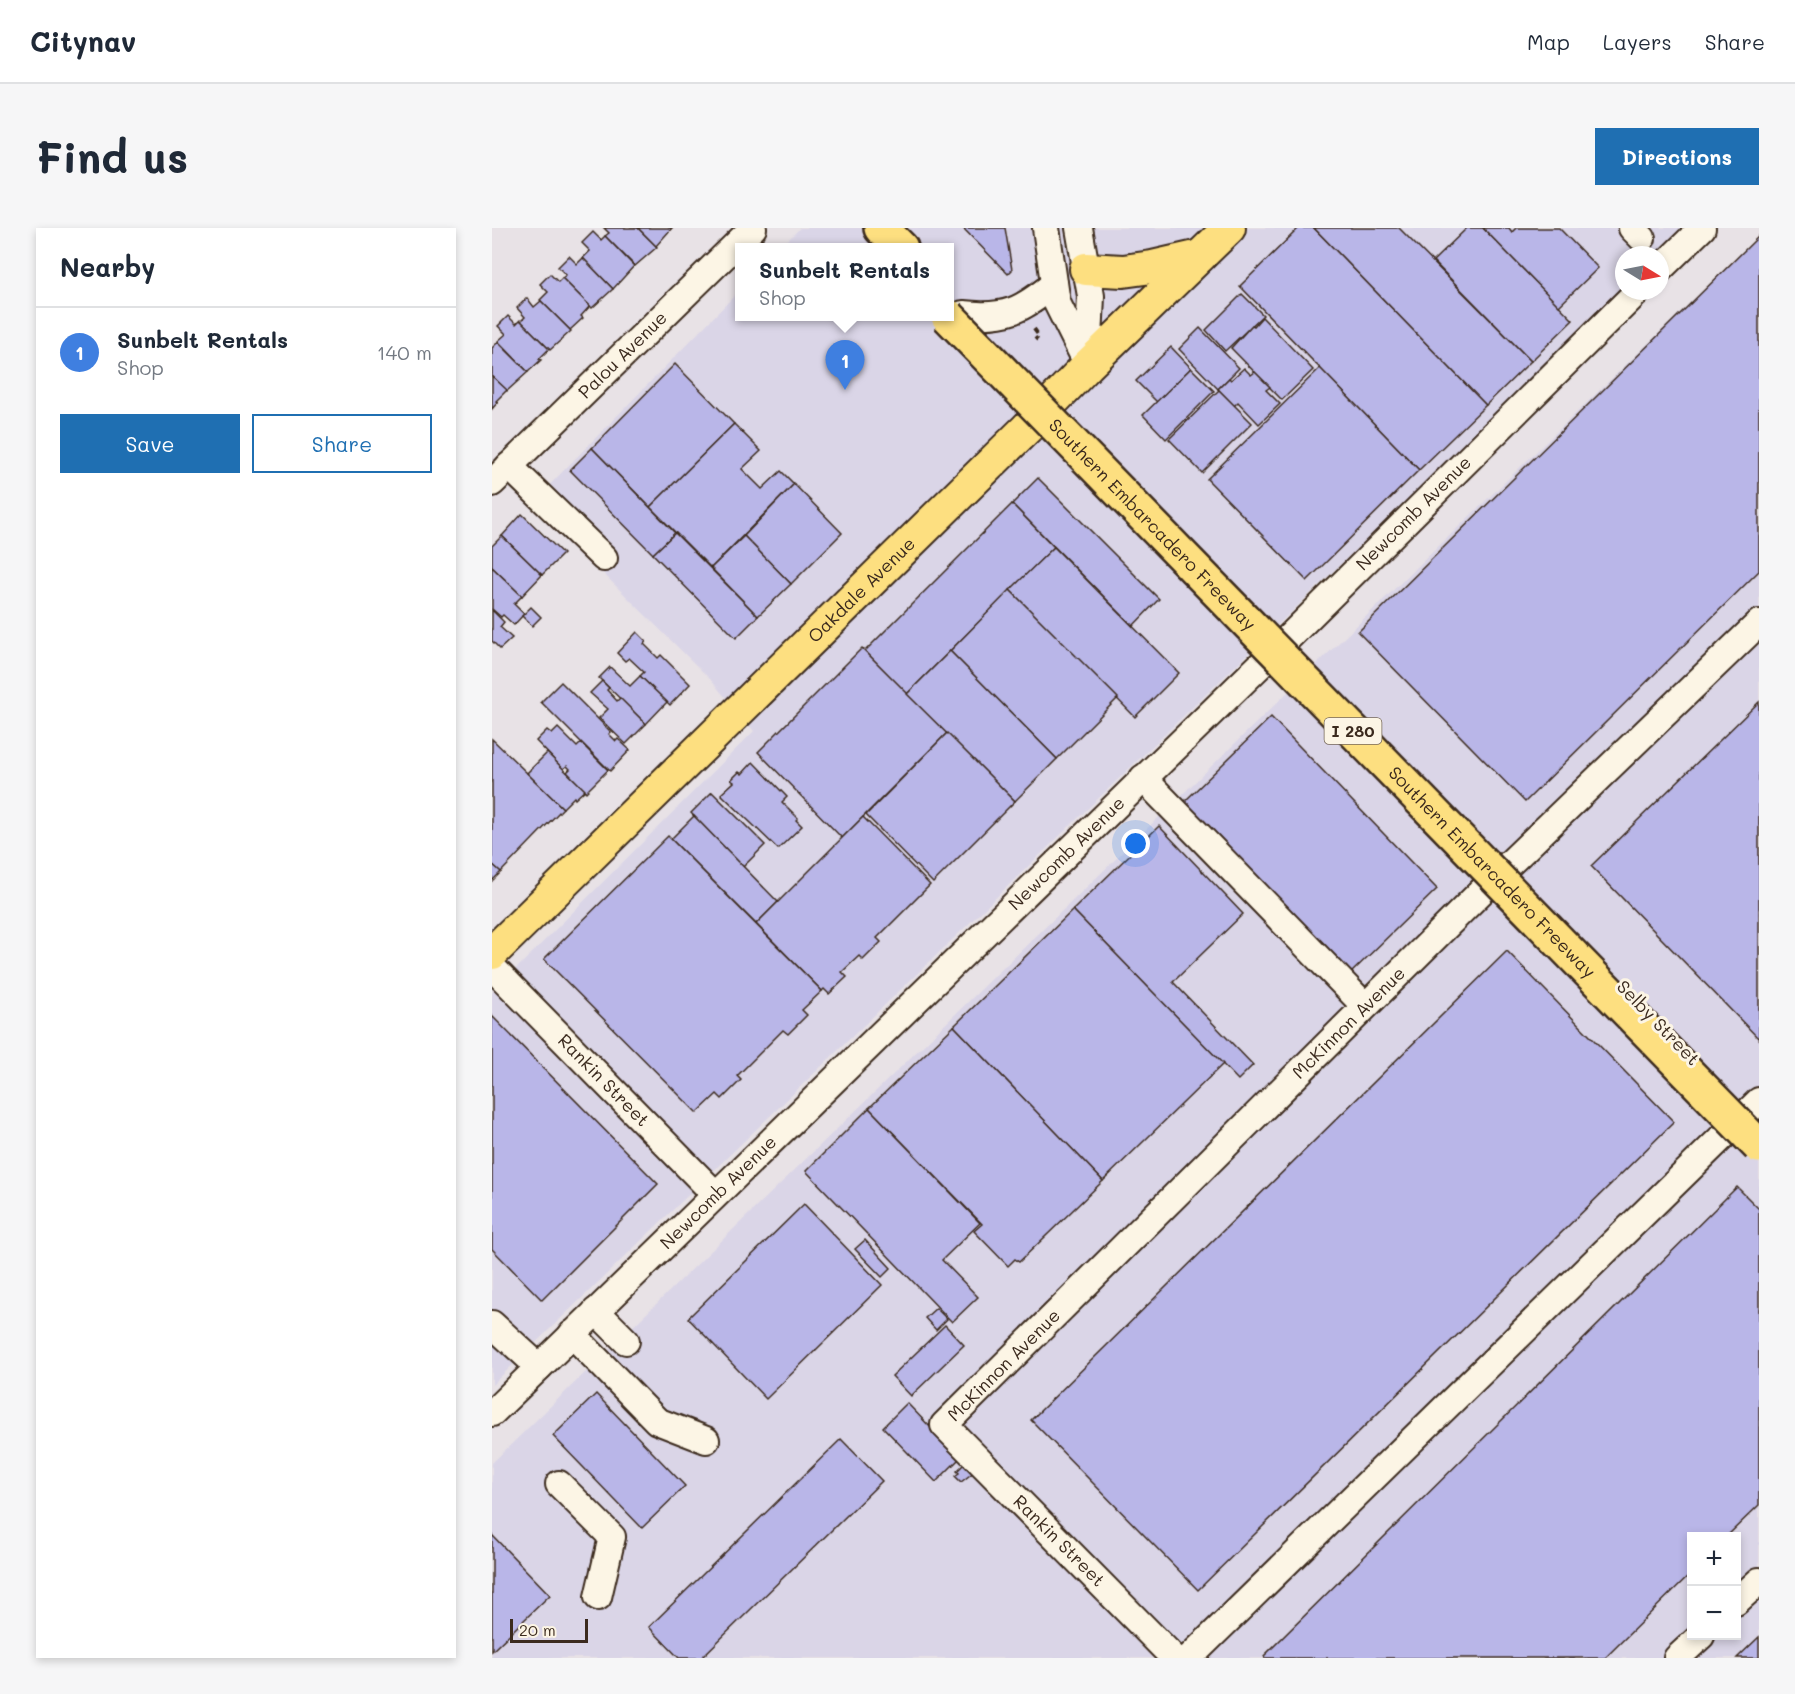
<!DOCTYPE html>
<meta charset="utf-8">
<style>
body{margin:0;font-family:Mali,sans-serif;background:#f6f6f7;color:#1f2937}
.controls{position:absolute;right:18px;bottom:18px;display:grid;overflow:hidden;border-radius:0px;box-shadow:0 3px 9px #0003}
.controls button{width:54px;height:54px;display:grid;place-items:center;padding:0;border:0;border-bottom:2px solid #e0e1e3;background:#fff;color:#1f2937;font:30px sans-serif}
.compass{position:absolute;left:1123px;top:18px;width:54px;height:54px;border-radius:50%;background:#fff;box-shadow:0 3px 9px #0003;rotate:100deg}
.scale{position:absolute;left:18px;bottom:15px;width:78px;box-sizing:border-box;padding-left:6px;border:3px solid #3b2a1e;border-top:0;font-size:16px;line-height:21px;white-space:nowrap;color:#3b2a1e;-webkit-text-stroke:4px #fcf5e5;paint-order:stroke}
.you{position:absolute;left:644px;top:616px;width:21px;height:21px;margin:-15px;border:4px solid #fff;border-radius:50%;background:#1a73e8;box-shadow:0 0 0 9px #1a73e833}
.badge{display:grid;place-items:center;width:39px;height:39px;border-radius:50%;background:#1f6fb2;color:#fff;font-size:20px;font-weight:700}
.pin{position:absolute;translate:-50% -50px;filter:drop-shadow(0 2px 3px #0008)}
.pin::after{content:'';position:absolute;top:32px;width:21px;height:18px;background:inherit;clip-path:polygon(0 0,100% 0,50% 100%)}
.popup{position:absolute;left:243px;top:15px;width:219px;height:78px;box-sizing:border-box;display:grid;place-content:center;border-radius:0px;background:#fff;filter:drop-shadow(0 2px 4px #0005);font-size:20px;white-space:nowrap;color:#747a83}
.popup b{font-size:22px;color:#1f2937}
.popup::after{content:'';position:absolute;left:50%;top:100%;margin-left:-12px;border:12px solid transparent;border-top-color:#fff}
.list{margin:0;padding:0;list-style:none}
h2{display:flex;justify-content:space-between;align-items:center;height:78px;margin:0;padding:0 24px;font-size:26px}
h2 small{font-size:20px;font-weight:400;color:#747a83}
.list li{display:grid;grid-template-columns:39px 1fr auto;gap:18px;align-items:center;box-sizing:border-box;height:90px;padding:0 24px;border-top:2px solid #e0e1e3}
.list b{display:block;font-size:22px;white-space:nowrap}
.list p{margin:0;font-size:20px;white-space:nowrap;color:#747a83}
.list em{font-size:20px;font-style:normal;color:#747a83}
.actions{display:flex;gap:12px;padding:18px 24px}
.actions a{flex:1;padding:14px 0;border:2px solid #1f6fb2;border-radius:0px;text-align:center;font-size:21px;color:#1f6fb2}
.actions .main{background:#1f6fb2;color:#fff}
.map{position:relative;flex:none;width:1267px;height:1430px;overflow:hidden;border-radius:0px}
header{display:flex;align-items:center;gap:36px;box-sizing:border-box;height:84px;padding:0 30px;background:#fff;border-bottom:2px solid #e0e1e3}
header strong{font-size:28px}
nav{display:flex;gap:33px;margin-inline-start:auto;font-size:21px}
.intro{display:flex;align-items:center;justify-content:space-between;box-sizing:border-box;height:144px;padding:0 36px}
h1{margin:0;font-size:42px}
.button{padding:15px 27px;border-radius:0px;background:#1f6fb2;color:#fff;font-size:21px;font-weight:700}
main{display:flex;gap:36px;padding:0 36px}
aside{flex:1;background:#fff;border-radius:0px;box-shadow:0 3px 9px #0003}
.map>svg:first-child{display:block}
.built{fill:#dad5e7;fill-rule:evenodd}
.building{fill:#b9b6e8;stroke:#3b2a1e;stroke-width:1.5}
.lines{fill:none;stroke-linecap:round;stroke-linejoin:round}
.minor-casing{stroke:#3b2a1e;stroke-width:30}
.major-casing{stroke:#3b2a1e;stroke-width:36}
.highway-casing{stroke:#3b2a1e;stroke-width:38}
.path{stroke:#3b2a1e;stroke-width:4;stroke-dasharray:6 4.5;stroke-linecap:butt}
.minor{stroke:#fcf5e5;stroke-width:26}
.major{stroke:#fddf80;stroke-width:32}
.highway{stroke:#fddf80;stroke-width:33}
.highway-bridge-casing{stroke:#3b2a1e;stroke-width:38;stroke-linecap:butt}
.highway-bridge{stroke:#fddf80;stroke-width:33}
.labels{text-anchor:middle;stroke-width:6;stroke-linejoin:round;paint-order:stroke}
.shield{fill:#fcf5e5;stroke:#75675a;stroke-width:1.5}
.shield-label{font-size:16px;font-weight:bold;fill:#3b2a1e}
.street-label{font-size:18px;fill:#3b2a1e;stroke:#fcf5e5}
</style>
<header>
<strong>Citynav</strong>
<nav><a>Map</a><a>Layers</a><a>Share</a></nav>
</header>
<div class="intro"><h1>Find us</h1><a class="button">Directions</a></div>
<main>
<aside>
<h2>Nearby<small></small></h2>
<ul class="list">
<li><span class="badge" style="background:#3f7fe0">1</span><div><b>Sunbelt Rentals</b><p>Shop</p></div><em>140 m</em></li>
</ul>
<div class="actions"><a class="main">Save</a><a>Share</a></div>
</aside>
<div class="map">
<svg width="1267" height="1430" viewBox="0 0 1267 1430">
<rect width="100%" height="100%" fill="#e8e2e6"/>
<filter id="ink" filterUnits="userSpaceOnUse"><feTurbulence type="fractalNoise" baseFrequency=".0167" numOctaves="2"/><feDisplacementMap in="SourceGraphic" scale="12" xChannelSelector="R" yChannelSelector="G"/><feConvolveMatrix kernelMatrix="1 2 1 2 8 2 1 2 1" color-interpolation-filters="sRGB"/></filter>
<g filter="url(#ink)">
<g class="built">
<path d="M308 0H1196L1168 27H1132V62L0 1157V765L262 503 218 451 40 275 248 62V88H458V20L289 19Z"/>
<path d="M1267 8V1430H0V1235ZM1200 1308H1244V1408H1200Z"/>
</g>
<g class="building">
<path d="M112 0H146L165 19 143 38 113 8 117 5Z"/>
<path d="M146 0H180L164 18Z"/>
<path d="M471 0H513L520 42 516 46Z"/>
<path d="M807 0H822L994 177 927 242 748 58Z"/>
<path d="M822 0H907L1039 133 994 177Z"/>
<path d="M975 0H991L1081 92 1039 133 941 33Z"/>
<path d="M991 0H1017L1020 4 1024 0H1067L1106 40 1067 78Z"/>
<path d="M101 4 109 12 113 8 142 38 121 61 91 30 98 23 90 15Z"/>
<path d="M1267 8V343L1033 574 866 404Z"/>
<path d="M77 28 85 36 91 30 121 61 100 80 70 50 74 47 66 39Z"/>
<path d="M58 46 66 54 70 50 98 78 89 88 91 90 78 102 48 72 56 64 48 56Z"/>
<path d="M750 66 771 87 733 123 714 102Z"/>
<path d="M35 70 42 79 49 73 79 103 58 122 29 93 33 89 25 80Z"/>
<path d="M16 88 24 96 28 92 57 121 47 131 49 132 36 144 6 113 14 106 6 98Z"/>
<path d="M770 89 821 142 790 172 739 120 760 97 762 98Z"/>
<path d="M708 100 747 140 726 161 687 121Z"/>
<path d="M6 114 36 144 15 163 0 148V120Z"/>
<path d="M679 119 699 140 665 174 644 153Z"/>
<path d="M183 136 242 196 158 279 100 220Z"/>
<path d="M699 140 722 163 674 211 651 187Z"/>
<path d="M752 140 759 147 763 144 778 159 774 162 788 176 767 196 746 174 742 178 726 161 737 150 739 152Z"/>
<path d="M828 140 927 242 815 353 715 251Z"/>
<path d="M0 148 15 162 4 173 6 174 0 181Z"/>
<path d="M727 162 760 195 710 245 677 211Z"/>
<path d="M242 196 269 223 250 241 270 261 289 243 302 256 219 340 158 279Z"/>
<path d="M100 220 183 305 161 326 78 242Z"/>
<path d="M546 250 667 371 641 398 520 276Z"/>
<path d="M302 256 350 305 299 356 252 308Z"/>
<path d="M520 276 562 319 415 466 373 423Z"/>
<path d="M30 286 71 326 50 347 10 308Z"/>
<path d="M183 305 266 388 244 410 161 326Z"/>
<path d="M10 308 50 347 30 368 0 339V318Z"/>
<path d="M252 308 299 356 266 388 219 340Z"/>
<path d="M562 319 687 445 643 489 518 362Z"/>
<path d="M0 339 30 368 22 376 32 386 22 397 11 387 9 389 0 381Z"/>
<path d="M518 362 626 470 565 531 458 423Z"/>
<path d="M39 379 49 389 40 398 30 388Z"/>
<path d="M0 382 12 394 8 399 20 410 8 421 0 413Z"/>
<path d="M145 404 154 413 152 416 166 430 169 427 198 456 178 477 148 448 152 444 137 430 133 433 125 425Z"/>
<path d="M370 420 455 505 350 610 266 524Z"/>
<path d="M458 423 565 531 523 573 415 466Z"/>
<path d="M118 439 138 458 148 448 175 474 154 496 107 450Z"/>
<path d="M110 453 117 460 115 462 125 473 128 470 154 496 134 516 107 490 116 481 98 465Z"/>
<path d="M69 454 119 504 117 506 124 513 126 511 138 522 118 543 49 474Z"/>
<path d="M1267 474V811L1099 638Z"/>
<path d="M779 489 945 661 858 746 692 574Z"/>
<path d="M66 500 85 519 89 515 116 542 94 564 75 544 78 541 75 538 71 541 44 513 55 502 60 506Z"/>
<path d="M455 505 523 573 441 655 374 587Z"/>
<path d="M0 511 71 580 9 644 0 636Z"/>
<path d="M55 525 93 562 83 571 82 569 71 580 35 545Z"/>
<path d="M261 534 295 569 290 574 306 590 304 592 310 598 286 621 229 566 242 554 239 552 247 544 250 546Z"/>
<path d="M220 564 273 617 251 639 199 585Z"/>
<path d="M202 588 286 674 264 696 179 611Z"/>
<path d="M371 589 438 657 385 710 389 714 371 732 367 728 350 744 355 749 337 766 332 761 330 763 264 696Z"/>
<path d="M667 598 751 686 681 754 761 837 746 852 581 682Z"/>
<path d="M176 608 330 763 310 782 315 787 296 806 291 802 245 848 249 852 230 871 225 866 205 885 52 731Z"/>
<path d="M0 636 9 644 0 653Z"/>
<path d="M581 682 731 836 611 953 462 798Z"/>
<path d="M1015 723 1182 894 706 1362 539 1192Z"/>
<path d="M0 788 166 956 50 1072 0 1021Z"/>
<path d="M462 798 611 953 527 1034 523 1031 516 1038 482 1003 490 996 377 880Z"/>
<path d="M377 880 488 995 450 1032 486 1069 460 1094 314 943Z"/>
<path d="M1245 959 1267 981V1277L1235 1308H1200V1344L1113 1430H773L772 1428Z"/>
<path d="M312 976 390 1057 274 1171 196 1090Z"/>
<path d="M373 1012 399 1040 390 1049 363 1021Z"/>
<path d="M444 1080 455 1091 444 1102 433 1090Z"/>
<path d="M453 1097 472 1117 419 1168 400 1148Z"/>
<path d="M104 1166 193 1258 150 1300 61 1208Z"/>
<path d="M415 1175 468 1230 444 1254 391 1199Z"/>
<path d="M349 1211 390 1253 209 1430H187L157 1399Z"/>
<path d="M473 1235 482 1244 469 1254 463 1248 467 1245 465 1243Z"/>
<path d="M0 1307 58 1367 0 1423Z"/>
<path d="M1267 1409V1430H1245Z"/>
</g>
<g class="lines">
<g class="minor-casing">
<g id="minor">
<path d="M554 0 565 75 596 137"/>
<path d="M587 0 599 68 596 134"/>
<path d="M1140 0 1150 10"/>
<path d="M1168 41 1210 0"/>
<path d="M471 86C514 91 530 82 562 56"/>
<path d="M17 238 112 330"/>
<path id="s1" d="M0 255 261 0"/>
<path d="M651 550 873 778"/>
<path id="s2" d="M0 739 223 966"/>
<path d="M104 1083 134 1113"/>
<path d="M0 1096 47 1139"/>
<path d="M80 1106 165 1193 214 1212"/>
<path id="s3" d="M0 1185 793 413 1146 63"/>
<path d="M67 1256 120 1309 106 1369"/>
<path d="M1244 1374 1267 1353"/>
<path id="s4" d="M682 1430 452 1197 1015 638 1267 395"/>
<path d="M697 1430 1267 873"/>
<path d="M1185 1430 1209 1408"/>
</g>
</g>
<g class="major-casing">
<g id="major">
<path d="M594 41 631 43 660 39 708 28"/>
<path id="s5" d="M0 725 534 201 596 137 737 0"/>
</g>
</g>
<g class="highway-casing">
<path id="highway" d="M389 0 409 20"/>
</g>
<path class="path" d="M542 101 547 108 543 112"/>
<use href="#minor" class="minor"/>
<use href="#major" class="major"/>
<use href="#highway" class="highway"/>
<g class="highway-bridge-casing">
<g id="highway-bridge">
<path id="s6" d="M456 88 1267 918"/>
</g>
</g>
<use href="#highway-bridge" class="highway-bridge"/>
</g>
</g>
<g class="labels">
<rect class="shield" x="832.5" y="490" width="57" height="26" rx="4.5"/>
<g class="shield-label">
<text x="861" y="509">I 280</text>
</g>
<g class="street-label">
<text dy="6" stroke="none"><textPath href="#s1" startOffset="183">Palou Avenue</textPath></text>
<text dy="6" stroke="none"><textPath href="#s3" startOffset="1288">Newcomb Avenue</textPath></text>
<text dy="6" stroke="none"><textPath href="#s6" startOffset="292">Southern Embarcadero Freeway</textPath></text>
<text dy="6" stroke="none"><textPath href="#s5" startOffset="518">Oakdale Avenue</textPath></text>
<text dy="6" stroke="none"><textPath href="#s3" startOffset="802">Newcomb Avenue</textPath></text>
<text dy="6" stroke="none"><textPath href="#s6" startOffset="778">Southern Embarcadero Freeway</textPath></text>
<text dy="6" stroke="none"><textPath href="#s4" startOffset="898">McKinnon Avenue</textPath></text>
<text transform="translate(1166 795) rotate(46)" y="6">Selby Street</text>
<text dy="6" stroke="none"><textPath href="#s2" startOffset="159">Rankin Street</textPath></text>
<text dy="6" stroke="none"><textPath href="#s3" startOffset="316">Newcomb Avenue</textPath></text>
<text dy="6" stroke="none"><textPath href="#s4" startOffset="412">McKinnon Avenue</textPath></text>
<text transform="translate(567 1313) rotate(45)" y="6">Rankin Street</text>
</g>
</g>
</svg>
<div class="controls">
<button>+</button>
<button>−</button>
</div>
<svg class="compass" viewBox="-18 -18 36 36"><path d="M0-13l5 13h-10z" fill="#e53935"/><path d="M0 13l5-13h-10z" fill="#747a83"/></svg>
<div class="scale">20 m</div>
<div class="you"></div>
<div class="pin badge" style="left:353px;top:162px;background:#3f7fe0">1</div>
<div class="popup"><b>Sunbelt Rentals</b>Shop</div>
</div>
</main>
